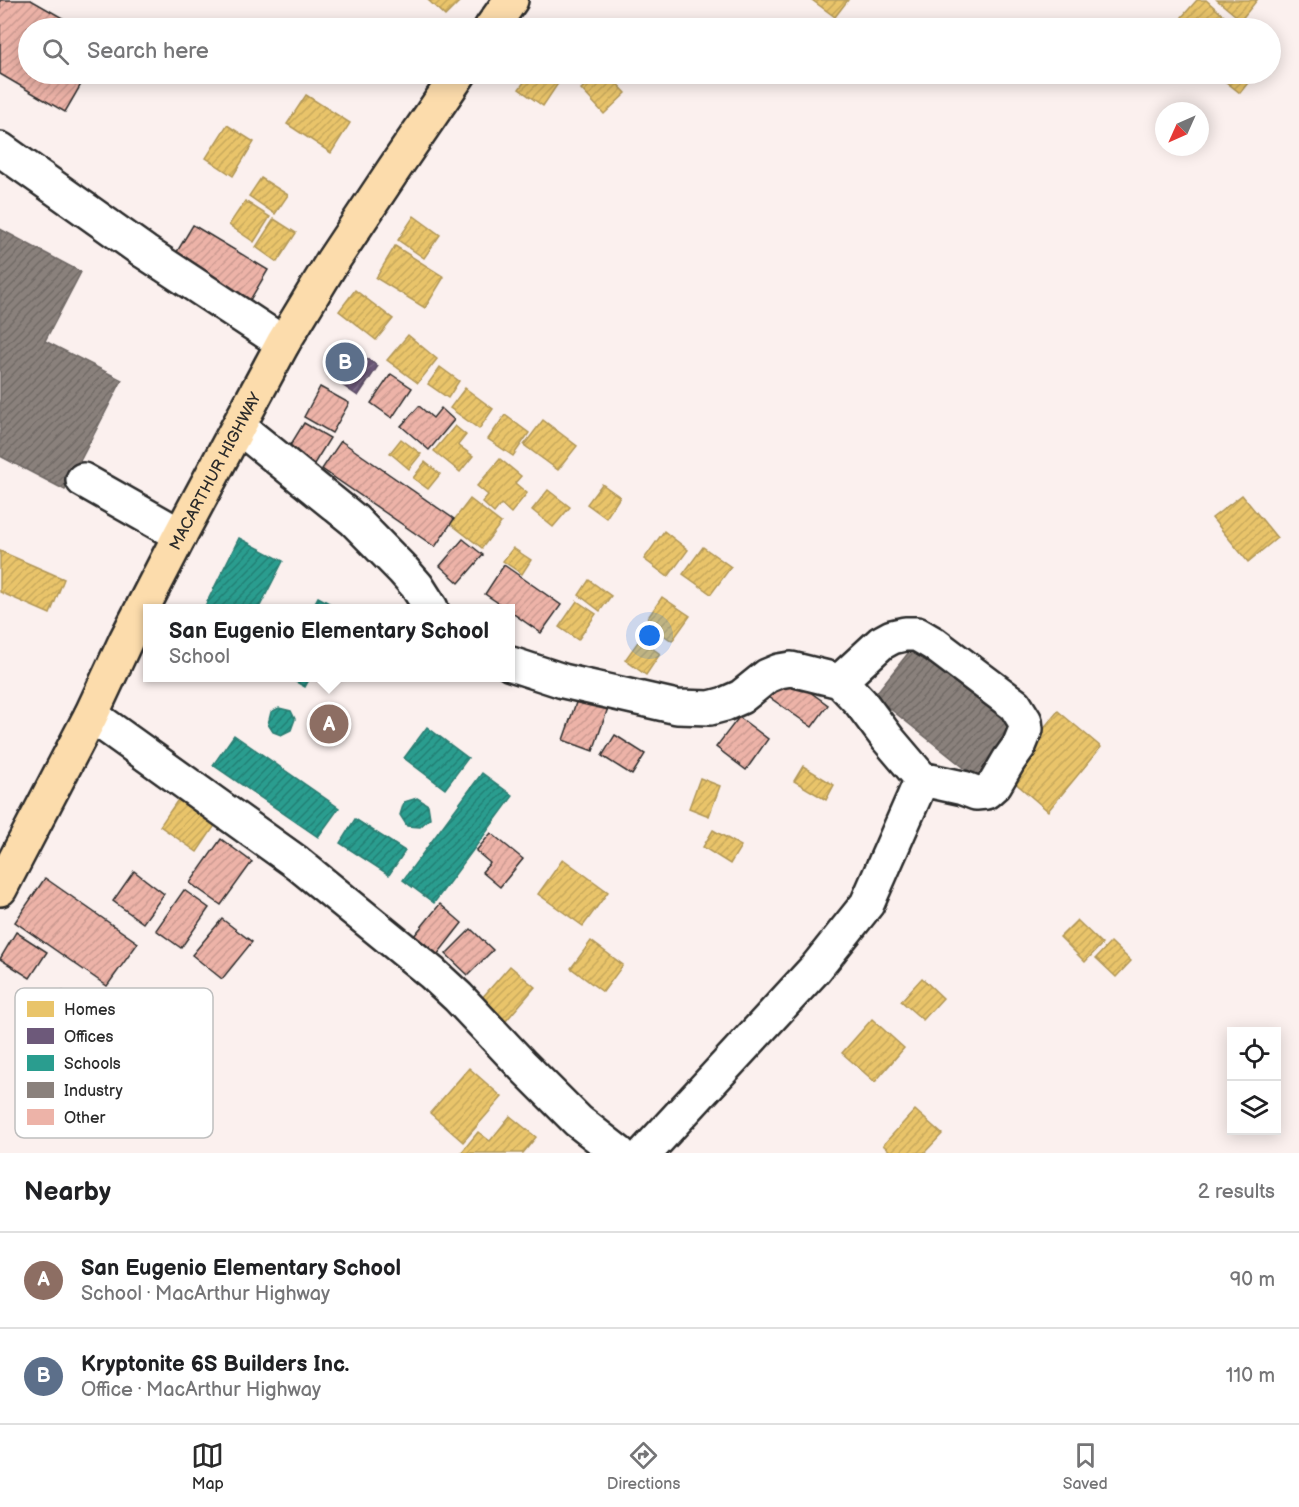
<!DOCTYPE html>
<meta charset="utf-8">
<style>
body{margin:0;font-family:"Balsamiq Sans",sans-serif;background:#f6f6f6;color:#202124}
.controls{position:absolute;right:18px;bottom:18px;display:grid;overflow:hidden;border-radius:0px;box-shadow:0 3px 15px #0003}
.controls button{width:54px;height:54px;display:grid;place-items:center;padding:0;border:0;border-bottom:2px solid #e0e0e0;background:#fff;color:#202124;font:30px sans-serif}
.compass{position:absolute;left:1155px;top:102px;width:54px;height:54px;border-radius:50%;background:#fff;box-shadow:0 3px 15px #0003;rotate:225deg}
.you{position:absolute;left:650px;top:636px;width:21px;height:21px;margin:-15px;border:4px solid #fff;border-radius:50%;background:#1a73e8;box-shadow:0 0 0 9px #1a73e833}
.badge{display:grid;place-items:center;width:39px;height:39px;border-radius:50%;background:#2b2b2b;color:#fff;font-size:20px;font-weight:700}
.pin{position:absolute;translate:-50% -50%;border:3px solid #fff;box-shadow:0 2px 6px #0006}
.popup{position:absolute;left:143px;top:604px;width:372px;height:78px;box-sizing:border-box;display:grid;place-content:center;border-radius:0px;background:#fff;filter:drop-shadow(0 2px 4px #0005);font-size:20px;white-space:nowrap;color:#757577}
.popup b{font-size:22px;color:#202124}
.popup::after{content:'';position:absolute;left:50%;top:100%;margin-left:-12px;border:12px solid transparent;border-top-color:#fff}
.list{margin:0;padding:0;list-style:none}
h2{display:flex;justify-content:space-between;align-items:center;height:78px;margin:0;padding:0 24px;font-size:26px}
h2 small{font-size:20px;font-weight:400;color:#757577}
.list li{display:grid;grid-template-columns:39px 1fr auto;gap:18px;align-items:center;box-sizing:border-box;height:96px;padding:0 24px;border-top:2px solid #e0e0e0}
.list b{display:block;font-size:22px;white-space:nowrap}
.list p{margin:0;font-size:20px;white-space:nowrap;color:#757577}
.list em{font-size:20px;font-style:normal;color:#757577}
.icon{flex:none;width:33px;height:33px;fill:none;stroke:currentColor;stroke-width:2;stroke-linecap:round;stroke-linejoin:round}
.map{position:relative;flex:none;width:1299px;height:1153px;overflow:hidden}
.search{position:absolute;background:#fff;box-shadow:0 3px 15px #0003;left:18px;right:18px;top:18px;height:66px;display:flex;align-items:center;gap:15px;box-sizing:border-box;padding:0 21px;border-radius:33px;color:#757577;font-size:22px}
.sheet{height:270px;background:#fff}
nav{display:flex;justify-content:space-around;align-items:center;box-sizing:border-box;height:84px;border-top:2px solid #e0e0e0;background:#fff;font-size:16px;color:#757577}
nav a{display:grid;justify-items:center;gap:3px}
nav .on{color:#2b2b2b}
.map>svg:first-child{display:block}
.homes{fill:url(#homes-hatch);stroke:#b09657;stroke-width:1.5}
.offices{fill:url(#offices-hatch);stroke:#594b62;stroke-width:1.5}
.schools{fill:url(#schools-hatch);stroke:#2a7b71;stroke-width:1.5}
.industry{fill:url(#industry-hatch);stroke:#6e6764;stroke-width:1.5}
.building{fill:url(#building-hatch);stroke:#2b2b2b;stroke-width:1.5}
.lines{fill:none;stroke-linecap:round;stroke-linejoin:round}
.minor-casing{stroke:#2b2b2b;stroke-width:38}
.highway-casing{stroke:#2b2b2b;stroke-width:38}
.minor{stroke:#fff;stroke-width:33}
.highway{stroke:#fcdcac;stroke-width:33}
.labels{text-anchor:middle;stroke-width:6;stroke-linejoin:round;paint-order:stroke}
.street-label{font-size:16px;fill:#2b2b2b;stroke:#fff}
.key{fill:#fff;stroke:#bfbfbf;stroke-width:1.5}
.key-label{font-size:16px;fill:#2b2b2b}
</style>
<div class="map">
<svg width="1299" height="1153" viewBox="0 0 1299 1153">
<defs>
<pattern id="homes-hatch" width="6" height="6" patternUnits="userSpaceOnUse" patternTransform="scale(1.5)"><rect width="6" height="6" fill="#e9c46a"/><path d="M-1 1l2-2M0 6l6-6M5 7l2-2" fill="none" stroke="#c8a95c"/></pattern>
<pattern id="offices-hatch" width="6" height="6" patternUnits="userSpaceOnUse" patternTransform="scale(1.5)"><rect width="6" height="6" fill="#6d597a"/><path d="M-1 1l2-2M0 6l6-6M5 7l2-2" fill="none" stroke="#82728b"/></pattern>
<pattern id="schools-hatch" width="6" height="6" patternUnits="userSpaceOnUse" patternTransform="scale(1.5)"><rect width="6" height="6" fill="#2a9d8f"/><path d="M-1 1l2-2M0 6l6-6M5 7l2-2" fill="none" stroke="#248075"/></pattern>
<pattern id="industry-hatch" width="6" height="6" patternUnits="userSpaceOnUse" patternTransform="scale(1.5)"><rect width="6" height="6" fill="#8a817c"/><path d="M-1 1l2-2M0 6l6-6M5 7l2-2" fill="none" stroke="#716a66"/></pattern>
<pattern id="building-hatch" width="6" height="6" patternUnits="userSpaceOnUse" patternTransform="scale(1.5)"><rect width="6" height="6" fill="#edb3a8"/><path d="M-1 1l2-2M0 6l6-6M5 7l2-2" fill="none" stroke="#cb9a91"/></pattern>
</defs>
<rect width="100%" height="100%" fill="#fbf0ee"/>
<filter id="ink" filterUnits="userSpaceOnUse"><feTurbulence type="fractalNoise" baseFrequency=".0167" numOctaves="2"/><feDisplacementMap in="SourceGraphic" scale="12" xChannelSelector="R" yChannelSelector="G"/><feConvolveMatrix kernelMatrix="1 2 1 2 8 2 1 2 1" color-interpolation-filters="sRGB"/></filter>
<g filter="url(#ink)">
<g class="homes">
<path d="M428 0H461L445 16Z"/>
<path d="M812 0H848L835 17Z"/>
<path d="M1197 0H1206L1225 17 1215 28H1195L1182 17Z"/>
<path d="M1217 0H1257L1241 20Z"/>
<path d="M530 74H547L559 82 543 106 519 89Z"/>
<path d="M597 74H608L626 93 604 114 581 89Z"/>
<path d="M1216 74H1255L1240 93Z"/>
<path d="M306 95 350 123 331 153 287 124Z"/>
<path d="M227 125 254 142 233 176 206 158Z"/>
<path d="M261 178 288 195 275 214 249 196Z"/>
<path d="M245 201 270 217 254 242 229 225Z"/>
<path d="M414 216 440 235 424 258 398 240Z"/>
<path d="M274 219 296 233 277 262 256 247Z"/>
<path d="M395 246 444 277 425 308 376 278Z"/>
<path d="M355 290 393 319 376 340 339 311Z"/>
<path d="M408 335 437 359 418 383 387 360Z"/>
<path d="M440 367 459 381 448 398 428 384Z"/>
<path d="M465 388 493 409 479 429 450 408Z"/>
<path d="M505 415 529 433 513 456 488 439Z"/>
<path d="M543 420 577 446 558 470 524 445Z"/>
<path d="M455 426 466 435 458 445 473 456 460 472 434 451Z"/>
<path d="M401 439 421 454 409 469 390 453Z"/>
<path d="M500 459 521 476 515 483 527 493 511 513 501 504 494 513 482 502 488 495 477 486Z"/>
<path d="M425 462 440 474 428 489 413 478Z"/>
<path d="M602 484 620 497 606 518 587 504Z"/>
<path d="M548 490 570 507 553 527 532 510Z"/>
<path d="M1242 495 1277 538 1248 562 1212 518Z"/>
<path d="M470 499 501 523 482 548 451 524Z"/>
<path d="M664 531 688 550 668 577 644 559Z"/>
<path d="M703 547 731 567 711 594 683 574Z"/>
<path d="M513 548 531 560 522 574 503 561Z"/>
<path d="M0 551 64 579 50 614 0 592Z"/>
<path d="M589 580 611 596 600 611 579 595Z"/>
<path d="M662 597 690 616 672 641 645 622Z"/>
<path d="M577 601 596 614 578 640 559 627Z"/>
<path d="M640 639 660 654 646 675 625 660Z"/>
<path d="M1058 711 1101 747 1048 811 1005 774Z"/>
<path d="M803 766 834 785 826 800 794 781Z"/>
<path d="M700 778 720 786 709 816 689 808Z"/>
<path d="M179 798 216 824 197 852 160 826Z"/>
<path d="M713 830 741 846 730 864 703 847Z"/>
<path d="M563 859 608 892 583 926 538 894Z"/>
<path d="M1077 920 1102 944 1085 962 1060 937Z"/>
<path d="M591 941 623 965 603 992 571 968Z"/>
<path d="M1111 942 1131 961 1116 977 1096 958Z"/>
<path d="M510 966 535 987 506 1021 481 999Z"/>
<path d="M922 978 943 998 923 1020 901 1001Z"/>
<path d="M872 1019 904 1048 875 1082 842 1053Z"/>
<path d="M469 1068 502 1097 463 1142 430 1113Z"/>
<path d="M915 1110 942 1134 924 1153H892L883 1145Z"/>
<path d="M510 1116 536 1137 523 1153H461L478 1132 490 1141Z"/>
</g>
<path class="offices" d="M348 347 378 366 358 396 329 376Z"/>
<g class="schools">
<path d="M239 538 283 561 259 608H204Z"/>
<path d="M318 597 338 608H312Z"/>
<path d="M289 678H310L305 687Z"/>
<path d="M279 708 291 711 295 719 291 730 281 735 273 732 268 724 271 712Z"/>
<path d="M427 727 468 758 445 789 404 758Z"/>
<path d="M234 735 339 808 318 837 213 765Z"/>
<path d="M482 773 513 796 434 903 403 880Z"/>
<path d="M417 798 428 805 430 818 420 827 407 826 400 815 404 802Z"/>
<path d="M355 819 405 851 389 875 340 843Z"/>
</g>
<g class="industry">
<path d="M0 229 81 272 45 341 122 380 65 490 0 456Z"/>
<path d="M913 647 1016 728 977 778 874 696Z"/>
</g>
<g class="building">
<path d="M0 0H31L80 28H28V74H87L65 112 0 74Z"/>
<path d="M193 225 268 270 247 305 172 260Z"/>
<path d="M391 374 412 388 392 418 371 403Z"/>
<path d="M320 387 349 403 332 433 304 417Z"/>
<path d="M419 406 433 418 441 408 454 420 429 450 401 426Z"/>
<path d="M304 423 330 438 314 464 288 449Z"/>
<path d="M341 441 454 519 435 547 322 469Z"/>
<path d="M463 539 483 555 459 583 440 566Z"/>
<path d="M504 565 561 605 541 633 511 612V608H506L485 594Z"/>
<path d="M785 674 828 705 812 727 769 697Z"/>
<path d="M579 694 609 705 593 751 563 740Z"/>
<path d="M739 717 768 739 746 770 716 747Z"/>
<path d="M615 735 645 754 632 775 602 756Z"/>
<path d="M491 833 523 859 500 887 482 872 490 863 476 851Z"/>
<path d="M221 839 252 862 221 905 190 883Z"/>
<path d="M134 871 164 894 143 923 113 901Z"/>
<path d="M45 878 138 943 107 986 15 922Z"/>
<path d="M184 890 209 908 181 948 156 930Z"/>
<path d="M440 904 462 923 437 955 414 936Z"/>
<path d="M222 919 252 942 222 979 192 955Z"/>
<path d="M471 929 493 950 468 975 446 954Z"/>
<path d="M16 932 47 952 30 978 0 959Z"/>
<path d="M63 991 105 1020 89 1045 46 1015Z"/>
</g>
<g class="lines">
<g class="minor-casing">
<g id="minor">
<path d="M0 149 145 252 283 343"/>
<path d="M239 427 354 520 403 570 417 586 431 608"/>
<path d="M83 480 180 535"/>
<path d="M511 664 563 681 677 707 710 708 725 704 741 697 767 676 779 671 791 669 840 681 861 703 888 739 922 779 963 788 976 793 986 792 995 784 1009 760 1019 746 1026 729 1025 721 1015 705 934 644 917 634H905L892 637 881 643 840 681"/>
<path d="M91 715 296 862 432 973 458 997 523 1066 578 1121 619 1153"/>
<path d="M645 1153 816 968 867 904 922 779"/>
</g>
</g>
<g class="highway-casing">
<g id="highway">
<path d="M491 28 511 0"/>
<path id="s1" d="M0 889 91 715 126 640 180 535 283 343 332 262 394 169 459 74"/>
</g>
</g>
<use href="#minor" class="minor"/>
<use href="#highway" class="highway"/>
</g>
</g>
<g class="labels">
<g class="street-label">
<text dy="6" stroke="none"><textPath href="#s1" startOffset="470">MACARTHUR HIGHWAY</textPath></text>
</g>
</g>
<rect x="15" y="988" width="198" height="150" rx="9" class="key"/>
<rect x="27" y="1001" width="27" height="16" fill="#e9c46a"/>
<rect x="27" y="1028" width="27" height="16" fill="#6d597a"/>
<rect x="27" y="1055" width="27" height="16" fill="#2a9d8f"/>
<rect x="27" y="1082" width="27" height="16" fill="#8a817c"/>
<rect x="27" y="1109" width="27" height="16" fill="#edb3a8"/>
<g class="key-label">
<text x="64" y="1015">Homes</text>
<text x="64" y="1042">Offices</text>
<text x="64" y="1069">Schools</text>
<text x="64" y="1096">Industry</text>
<text x="64" y="1123">Other</text>
</g>
</svg>
<div class="controls">
<button><svg class="icon" aria-label="locate" viewBox="0 0 24 24"><circle cx="12" cy="12" r="6"/><path d="M12 2v4M12 18v4M2 12h4M18 12h4"/></svg></button>
<button><svg class="icon" aria-label="layers" viewBox="0 0 24 24"><path d="M12 4l9 5-9 5-9-5zM3 14l9 5 9-5"/></svg></button>
</div>
<svg class="compass" viewBox="-18 -18 36 36"><path d="M0-13l5 13h-10z" fill="#e53935"/><path d="M0 13l5-13h-10z" fill="#757577"/></svg>
<div class="you"></div>
<div class="pin badge" style="left:329px;top:724px;background:#8d6e63">A</div>
<div class="popup"><b>San Eugenio Elementary School</b>School</div>
<div class="pin badge" style="left:345px;top:362px;background:#5c6f8a">B</div>
<div class="search"><svg class="icon" aria-label="search" viewBox="0 0 24 24"><circle cx="10" cy="10" r="6"/><path d="M15 15l6 6"/></svg>Search here</div>
</div>
<section class="sheet">
<h2>Nearby<small>2 results</small></h2>
<ul class="list">
<li><span class="badge" style="background:#8d6e63">A</span><div><b>San Eugenio Elementary School</b><p>School · MacArthur Highway</p></div><em>90 m</em></li>
<li><span class="badge" style="background:#5c6f8a">B</span><div><b>Kryptonite 6S Builders Inc.</b><p>Office · MacArthur Highway</p></div><em>110 m</em></li>
</ul>
</section>
<nav>
<a class="on"><svg class="icon" aria-label="map" viewBox="0 0 24 24"><path d="M3 6l6-2 6 2 6-2v14l-6 2-6-2-6 2zM9 4v14M15 6v14"/></svg>Map</a>
<a><svg class="icon" aria-label="directions" viewBox="0 0 24 24"><path d="M12 3l9 9-9 9-9-9zM9 14v-3h6M13 9l2 2-2 2"/></svg>Directions</a>
<a><svg class="icon" aria-label="saved" viewBox="0 0 24 24"><path d="M7 4h10v16l-5-4-5 4z"/></svg>Saved</a>
</nav>
